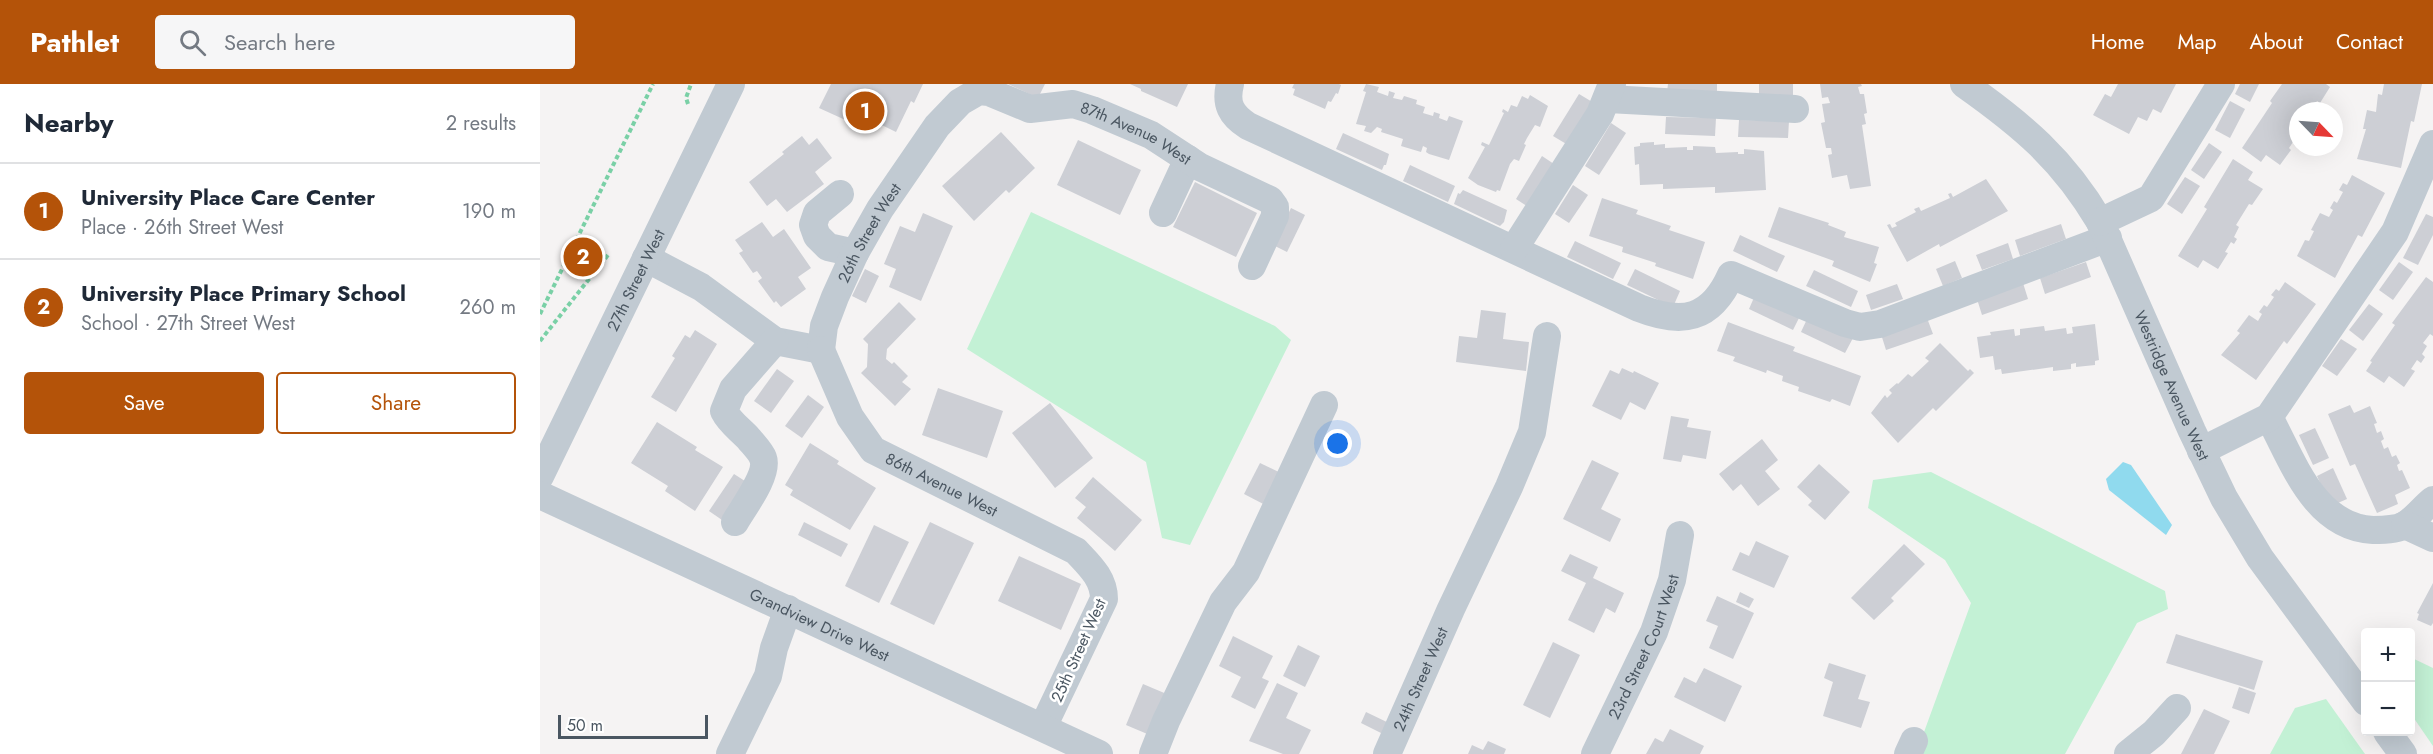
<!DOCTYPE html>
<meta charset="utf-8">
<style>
body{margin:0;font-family:Jost,sans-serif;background:#f6f6f7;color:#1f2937}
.controls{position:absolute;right:18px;bottom:18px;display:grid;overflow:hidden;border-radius:6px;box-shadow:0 6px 24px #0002}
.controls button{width:54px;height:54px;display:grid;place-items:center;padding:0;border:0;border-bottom:2px solid #e0e1e3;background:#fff;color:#1f2937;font:30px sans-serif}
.compass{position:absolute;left:1749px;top:18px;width:54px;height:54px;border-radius:50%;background:#fff;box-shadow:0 6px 24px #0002;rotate:115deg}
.scale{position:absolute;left:18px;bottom:15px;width:150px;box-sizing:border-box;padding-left:6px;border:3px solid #4a5661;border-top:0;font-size:16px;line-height:21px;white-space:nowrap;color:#4a5661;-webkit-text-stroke:4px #fff;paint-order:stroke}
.you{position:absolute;left:798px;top:360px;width:21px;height:21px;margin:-15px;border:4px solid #fff;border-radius:50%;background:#1a73e8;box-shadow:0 0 0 9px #1a73e833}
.badge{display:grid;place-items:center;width:39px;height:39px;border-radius:50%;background:#b45309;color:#fff;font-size:20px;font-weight:700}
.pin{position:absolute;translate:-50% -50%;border:3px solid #fff;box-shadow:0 2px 6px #0006}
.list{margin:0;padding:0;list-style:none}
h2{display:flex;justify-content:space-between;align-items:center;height:78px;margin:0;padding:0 24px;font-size:26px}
h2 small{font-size:20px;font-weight:400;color:#747a83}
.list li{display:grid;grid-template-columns:39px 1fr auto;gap:18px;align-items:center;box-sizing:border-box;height:96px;padding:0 24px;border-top:2px solid #e0e1e3}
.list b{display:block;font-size:22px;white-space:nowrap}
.list p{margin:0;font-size:20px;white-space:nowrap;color:#747a83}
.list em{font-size:20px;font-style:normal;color:#747a83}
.actions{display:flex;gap:12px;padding:18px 24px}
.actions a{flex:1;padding:14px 0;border:2px solid #b45309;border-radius:6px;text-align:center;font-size:21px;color:#b45309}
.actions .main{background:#b45309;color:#fff}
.icon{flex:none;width:33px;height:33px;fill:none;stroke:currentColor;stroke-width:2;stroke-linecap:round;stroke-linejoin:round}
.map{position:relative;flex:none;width:1893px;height:670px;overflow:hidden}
header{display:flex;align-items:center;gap:36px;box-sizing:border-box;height:84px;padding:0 30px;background:#b45309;color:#fff}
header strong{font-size:28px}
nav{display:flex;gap:33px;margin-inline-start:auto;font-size:21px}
.search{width:420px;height:54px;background:#f6f6f7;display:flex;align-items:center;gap:15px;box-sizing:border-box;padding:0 21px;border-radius:6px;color:#747a83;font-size:22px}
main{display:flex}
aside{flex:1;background:#fff}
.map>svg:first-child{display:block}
.green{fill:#c3f1d5}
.water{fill:#90daee}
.building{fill:#cdcfd5}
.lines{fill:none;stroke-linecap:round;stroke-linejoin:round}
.path{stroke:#7ad0a6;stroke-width:4;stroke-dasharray:4.5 3;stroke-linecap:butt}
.minor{stroke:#c1cad2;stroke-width:28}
.labels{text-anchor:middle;stroke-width:5;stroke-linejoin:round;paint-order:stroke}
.street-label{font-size:16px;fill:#4a5661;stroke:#fff}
</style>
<header>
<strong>Pathlet</strong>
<div class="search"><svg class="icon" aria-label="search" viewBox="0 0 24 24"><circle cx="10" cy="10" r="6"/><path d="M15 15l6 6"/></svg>Search here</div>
<nav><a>Home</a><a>Map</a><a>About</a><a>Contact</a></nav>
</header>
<main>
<aside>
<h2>Nearby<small>2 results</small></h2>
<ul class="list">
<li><span class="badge">1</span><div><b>University Place Care Center</b><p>Place · 26th Street West</p></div><em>190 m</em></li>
<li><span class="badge">2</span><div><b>University Place Primary School</b><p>School · 27th Street West</p></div><em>260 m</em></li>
</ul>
<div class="actions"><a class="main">Save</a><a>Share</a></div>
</aside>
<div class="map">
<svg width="1893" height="670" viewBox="0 0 1893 670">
<rect width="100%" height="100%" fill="#f5f3f3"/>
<g class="green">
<path d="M491 128 735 242 751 256 650 461 622 454 606 378 427 265Z"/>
<path d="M1391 388 1625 507 1628 525 1597 539 1525 670H1376L1431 519 1405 476 1328 424 1333 396Z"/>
<path d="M1870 573 1893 584V662L1871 630Z"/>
<path d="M1786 615 1825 670H1730L1755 624Z"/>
</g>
<path class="water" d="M1583 378 1591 381 1632 441 1626 451 1569 406 1566 395Z"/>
<g class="building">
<path d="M291 0H383L374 19 371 17 356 48 317 29 312 39 279 24Z"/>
<path d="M468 0H505L498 14Z"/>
<path d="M590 0H648L637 23 601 7V5Z"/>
<path d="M754 0H799L801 1 798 10 796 9 791 18 788 17 785 25 753 11 755 5 752 4Z"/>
<path d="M826 0 839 3 837 8 848 12 849 7 855 9 853 14 862 16 864 12 877 16 876 20 885 23 883 29 893 32 894 28 900 30 899 34 907 37 909 32 923 37 909 76 889 70 886 68 887 64 883 62 881 68 861 62 863 55 841 48 842 45 837 43 831 49 824 47 826 42 816 40 826 8 823 7Z"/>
<path d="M1128 0H1177V10L1127 8Z"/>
<rect x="1219" y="0" width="34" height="12"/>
<path d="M1280 0H1321L1322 2 1318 3 1320 10H1324L1327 29 1324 30 1326 40 1322 41 1331 102 1310 105 1307 91 1292 94 1288 71 1292 70 1291 64H1286L1281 39 1285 38 1282 20 1290 19 1288 13 1282 14Z"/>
<path d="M1578 0H1636L1621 29 1613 25 1607 37 1598 33 1589 50 1553 31 1565 10 1571 13Z"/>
<path d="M1700 0H1719L1710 18 1695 10Z"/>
<path d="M1742 0H1786L1790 3 1780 19 1777 17 1772 25 1775 27H1758V57L1755 55 1749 64 1751 66 1740 81 1726 71 1721 78 1702 64 1732 19 1730 17Z"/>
<path d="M1844 0H1882L1874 38 1871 37 1861 84 1817 75 1826 45H1823L1827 26 1836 28 1838 10 1842 11Z"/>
<path d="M1039 10 1054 19 1028 61 1013 52Z"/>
<path d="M990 11 1008 22 1000 43 995 41 987 54 984 60 986 61 979 77 974 75 970 80 960 107 957 106 956 108 938 101 928 94 945 63 941 61 942 58 949 61 964 29 962 28 963 25 968 28 971 21 977 23 982 12 988 15Z"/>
<path d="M1690 17 1705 25 1690 54 1675 46Z"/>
<path d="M1126 33 1176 34 1175 52 1125 50Z"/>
<path d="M1199 36 1249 37 1248 54 1198 53Z"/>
<path d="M1071 39 1086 49 1059 91 1045 82Z"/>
<path d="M461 48 495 84 469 109 466 106 434 137 402 102Z"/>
<path d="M803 49 849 70 846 81H844L842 86 796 65Z"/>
<path d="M262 52 269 61 277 54 292 74 275 88 284 100 247 128 236 115 227 122 209 98 244 70 242 68Z"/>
<path d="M538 56 601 86 580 131 517 101Z"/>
<path d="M1114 58V61L1125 60V64L1147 63V66H1153V62L1175 63 1176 69 1198 68V70H1204V65L1224 67 1226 106 1175 109V103L1123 105V100L1100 101 1099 80 1095 81 1094 63 1100 62V59Z"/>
<path d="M1669 59 1682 68 1664 95 1651 86Z"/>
<path d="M1002 72 1017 82 990 124 976 115Z"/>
<path d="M1693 75 1713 88 1708 96 1723 105 1712 121 1709 120 1696 141 1699 143 1694 153 1697 155 1694 160 1691 158 1685 168 1688 169 1678 185 1663 176 1658 184 1638 172 1667 125 1664 123Z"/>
<path d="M870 81 915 102 908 118 863 97Z"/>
<path d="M1812 91 1845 109 1822 153 1818 151 1795 194 1757 172 1765 156 1769 157 1774 147 1771 146 1780 129 1789 133 1793 126 1790 124 1794 117 1797 119 1803 108 1799 106 1803 99 1807 101Z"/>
<path d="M1645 93 1660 102 1642 130 1627 120Z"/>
<path d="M1446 95 1468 127 1400 163 1399 160 1367 178 1347 141 1350 140 1352 144 1357 142 1355 139 1376 128 1374 125 1379 123 1381 127 1410 114 1408 110 1411 109 1413 113Z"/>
<path d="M655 98 717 129 696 173 633 143Z"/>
<path d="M1033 101 1048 111 1029 139 1015 130Z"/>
<path d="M923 106 967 126 964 138 960 142 914 120 918 109 920 110Z"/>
<path d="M1062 114 1098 126 1096 130 1131 142 1129 146 1165 158 1153 195 1115 182 1116 179 1082 168 1083 163 1049 152Z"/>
<path d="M1239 123 1289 139 1288 141 1306 148 1304 153 1339 163 1334 179 1337 180 1330 198 1292 182 1294 177 1228 153Z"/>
<path d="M751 124 765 131 747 168 733 161Z"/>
<path d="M383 129 413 142 381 217 349 203 356 185 344 180 360 142 375 148Z"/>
<path d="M1886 130 1893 133V151L1878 181 1863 174Z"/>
<path d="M222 138 233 153 244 145 271 184 258 193 266 205 241 223 236 217 234 219 218 197 222 194 217 187 213 189 199 169 203 167 195 156Z"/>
<path d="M1521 140 1526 155 1480 172 1475 156Z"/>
<path d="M1200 151 1245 172 1237 188 1193 167Z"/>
<path d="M1035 157 1081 179 1073 195 1027 173Z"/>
<path d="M1468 159 1473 175 1442 186 1436 171Z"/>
<path d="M1415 177 1422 194 1403 202 1396 185Z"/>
<path d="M1546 178 1551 193 1505 210 1500 194Z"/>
<path d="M1859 178 1873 188 1853 216 1839 206Z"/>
<path d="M325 185 339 192 326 219 312 212Z"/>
<path d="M1095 185 1140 207 1133 223 1087 201Z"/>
<path d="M1274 186 1318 207 1311 223 1266 202Z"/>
<path d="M1886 193 1893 198V252L1890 250 1883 259 1887 262 1882 270 1885 273 1881 279 1877 276 1871 285 1875 287 1864 303 1849 292 1844 299 1826 287 1832 278 1830 277 1855 241 1852 239Z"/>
<path d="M1745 198 1776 220 1747 260 1744 257 1716 296 1681 271 1700 249 1697 247 1709 231 1718 237 1722 230 1719 228 1724 221 1727 223 1734 213 1731 211 1736 205 1739 207Z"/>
<path d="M1483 199 1488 215 1442 231 1437 215Z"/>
<path d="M1357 200 1363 215 1331 226 1326 211Z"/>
<path d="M1216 209 1261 230 1253 246 1209 225Z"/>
<path d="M359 218 376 235 347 265 346 275 352 280 354 278 368 292 362 298 371 305 355 322 321 289 327 283 328 260 323 255Z"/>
<path d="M1829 220 1843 230 1823 257 1809 246Z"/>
<path d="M941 226 966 229 963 255 989 258 986 287 916 278 919 252 937 254Z"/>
<path d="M1268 233 1313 254 1305 269 1261 248Z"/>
<path d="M1387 234 1393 250 1346 266 1341 250Z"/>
<path d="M1188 238 1255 263 1253 267 1321 292 1310 322 1292 315 1290 318 1258 307 1259 303 1242 297 1243 292 1227 286 1226 289 1193 277 1195 273 1177 267Z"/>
<path d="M1555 240 1559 276 1555 277V281L1536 283V279L1531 280V285L1513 287V283L1462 290 1461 285 1455 286 1453 272 1440 274 1437 253 1451 251 1450 248 1474 245 1475 252 1480 251V245L1504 242 1505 247 1526 244 1527 250 1533 249 1532 243Z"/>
<path d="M155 246 177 260 136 328 111 313 135 274 132 272 145 251 150 254Z"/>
<path d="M1801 255 1817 265 1797 292 1782 282Z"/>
<path d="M1400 259 1428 287 1430 285 1434 289 1396 327 1393 324 1358 359 1331 329 1345 311 1347 314 1352 309 1349 306 1357 299 1358 300 1368 290 1372 293 1389 277 1385 274Z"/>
<path d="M1082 284 1093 289 1094 287 1119 299 1105 326 1090 318 1081 336 1052 322 1070 286 1079 290Z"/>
<path d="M237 285 254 297 231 329 214 317Z"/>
<path d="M398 304 463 327 447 374 382 351Z"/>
<path d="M268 311 284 323 262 354 245 342Z"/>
<path d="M510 319 553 374 515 404 472 349Z"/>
<path d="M1810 321 1814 329 1830 322 1837 339 1834 340 1837 349 1841 347 1844 355 1841 357 1844 365 1848 363 1852 373 1856 371 1860 379 1857 381 1859 387 1862 386 1870 404 1855 411 1858 420 1837 429 1815 380 1810 382 1788 330Z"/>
<path d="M1131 332 1149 335 1147 343 1171 347 1166 375 1143 371 1141 378 1123 375Z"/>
<path d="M117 338 157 363 155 366 183 383 155 427 125 407 128 402 91 379Z"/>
<path d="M1775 344 1789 374 1773 381 1759 351Z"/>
<path d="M1222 355 1238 376 1225 387 1240 405 1218 422 1201 400 1193 407 1179 390Z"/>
<path d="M270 359 299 377 297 380 336 404 310 446 250 411 253 406 245 401Z"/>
<path d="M1052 376 1079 389 1061 425 1081 435 1070 458 1023 435Z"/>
<path d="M720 379 749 393 733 425 704 410Z"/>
<path d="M1279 380 1310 408 1285 436 1268 421 1272 417 1257 403Z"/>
<path d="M1793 384 1807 415 1791 422 1777 392Z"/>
<path d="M194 390 208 399 182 436 169 427Z"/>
<path d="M553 393 602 436 575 467 537 434 546 423 535 414Z"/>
<path d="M264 438 308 460 301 473 258 451Z"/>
<path d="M390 438 434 459 394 541 350 520Z"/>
<path d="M334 441 369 458 339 519 305 502Z"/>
<path d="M1216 457 1249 472 1234 504 1192 486 1200 468 1209 472Z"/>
<path d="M1364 460 1385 480 1351 514 1354 517 1334 536 1311 514Z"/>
<path d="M1030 470 1058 483 1053 494 1084 509 1075 529 1066 524 1054 549 1028 536 1046 499 1021 487Z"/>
<path d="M479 472 541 500 521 546 458 517Z"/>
<path d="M1893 499V539L1891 542 1877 536 1879 530 1877 529Z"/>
<path d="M1200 508 1214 515 1209 524 1196 518Z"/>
<path d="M1177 512 1214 529 1193 575 1169 564 1178 542 1166 537Z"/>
<path d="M1636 550 1723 577 1714 606 1626 579Z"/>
<path d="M693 552 733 572 722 594 729 597 715 625 691 613 701 593 679 582Z"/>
<path d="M1013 558 1040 571 1010 634 983 621Z"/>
<path d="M758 561 780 572 765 603 743 592Z"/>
<path d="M1289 579 1326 591 1318 615 1330 618 1321 644 1283 632 1293 598 1284 594Z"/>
<path d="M1164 584 1202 602 1185 638 1134 613 1144 593 1156 599Z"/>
<path d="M737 599 758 609 746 634 771 646 759 670H743L709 657Z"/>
<path d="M603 600 629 611 612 652 586 641Z"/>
<path d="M1699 603 1716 609 1709 630 1692 624Z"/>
<path d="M1664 625 1690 637 1674 670H1641Z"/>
<path d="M826 628 853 641 847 652 821 639Z"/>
<path d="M1130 645 1164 662 1160 670H1106L1115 654 1123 658Z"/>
<path d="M948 657 966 665 964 670H928L932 661 943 666Z"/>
</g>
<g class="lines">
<g class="path">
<path d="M148 20 146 14 151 0"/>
<path d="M0 230 113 0"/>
<path d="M0 257 68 171"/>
</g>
<g class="minor">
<path d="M690 0C685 20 691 31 708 42L1099 224C1142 241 1171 236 1191 191L1305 239 1320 243 1340 240 1568 154"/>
<path id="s1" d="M1424 0C1482 41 1523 75 1560 138L1652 347 1684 414 1720 474 1826 618"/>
<path d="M1068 15 1255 25"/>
<path d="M300 110 277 129 273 141 277 152 288 163 315 169"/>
<path d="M623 129 648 75"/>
<path d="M1560 138 1611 114 1681 0"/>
<path d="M974 165 1060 30 1072 0"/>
<path d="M106 174 161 203 235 257 281 266"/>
<path id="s2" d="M281 266 284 242 295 213 315 169 340 125 397 42 420 18 439 7 449 8 490 25 533 20 552 26 611 51 660 83 730 116 735 123V132L712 182"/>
<path id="s3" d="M281 266 310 333 333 366 536 467C549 481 564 494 564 515L503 643"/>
<path d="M1729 333C1753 377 1774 443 1833 446 1842 446 1858 445 1865 441 1875 435 1884 423 1893 416"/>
<path d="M1661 367 1729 333 1855 148 1893 60"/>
<path id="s4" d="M0 392 191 0"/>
<path id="s5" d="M0 411 559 670"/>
<path d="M195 438C203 424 229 390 223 374 221 368 213 360 209 355 200 345 190 339 184 327L193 305 235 257"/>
<path d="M1865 441 1893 454"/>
<path d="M1847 648 1863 670"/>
<path d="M190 670 228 592 234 564 248 525"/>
<path d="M613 670 626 637 683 518 706 488 784 321"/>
<path id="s6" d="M847 670 911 525 969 403 992 348 1007 252"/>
<path id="s7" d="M1055 670 1114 548 1132 496 1140 451"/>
<path d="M1368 670 1374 657"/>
<path d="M1588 670 1614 649 1637 624"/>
</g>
</g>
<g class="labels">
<g class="street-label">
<text dy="6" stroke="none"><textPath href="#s2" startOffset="477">87th Avenue West</textPath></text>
<text dy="6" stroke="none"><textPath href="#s2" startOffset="128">26th Street West</textPath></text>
<text dy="6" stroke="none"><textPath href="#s4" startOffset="218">27th Street West</textPath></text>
<text dy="6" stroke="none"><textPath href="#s1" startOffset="374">Westridge Avenue West</textPath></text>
<text dy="6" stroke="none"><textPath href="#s3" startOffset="190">86th Avenue West</textPath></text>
<text dy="6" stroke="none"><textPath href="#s5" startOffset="308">Grandview Drive West</textPath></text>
<text dy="6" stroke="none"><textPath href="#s7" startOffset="118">23rd Street Court West</textPath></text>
<text transform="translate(538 566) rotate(-66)" y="6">25th Street West</text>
<text dy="6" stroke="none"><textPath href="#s6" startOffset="82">24th Street West</textPath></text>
</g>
</g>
</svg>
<div class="controls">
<button>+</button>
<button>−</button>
</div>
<svg class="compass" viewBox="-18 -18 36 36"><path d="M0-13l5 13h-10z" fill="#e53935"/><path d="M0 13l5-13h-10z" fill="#747a83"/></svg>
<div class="scale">50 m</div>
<div class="you"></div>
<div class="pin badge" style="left:325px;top:27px">1</div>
<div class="pin badge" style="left:43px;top:173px">2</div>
</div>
</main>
